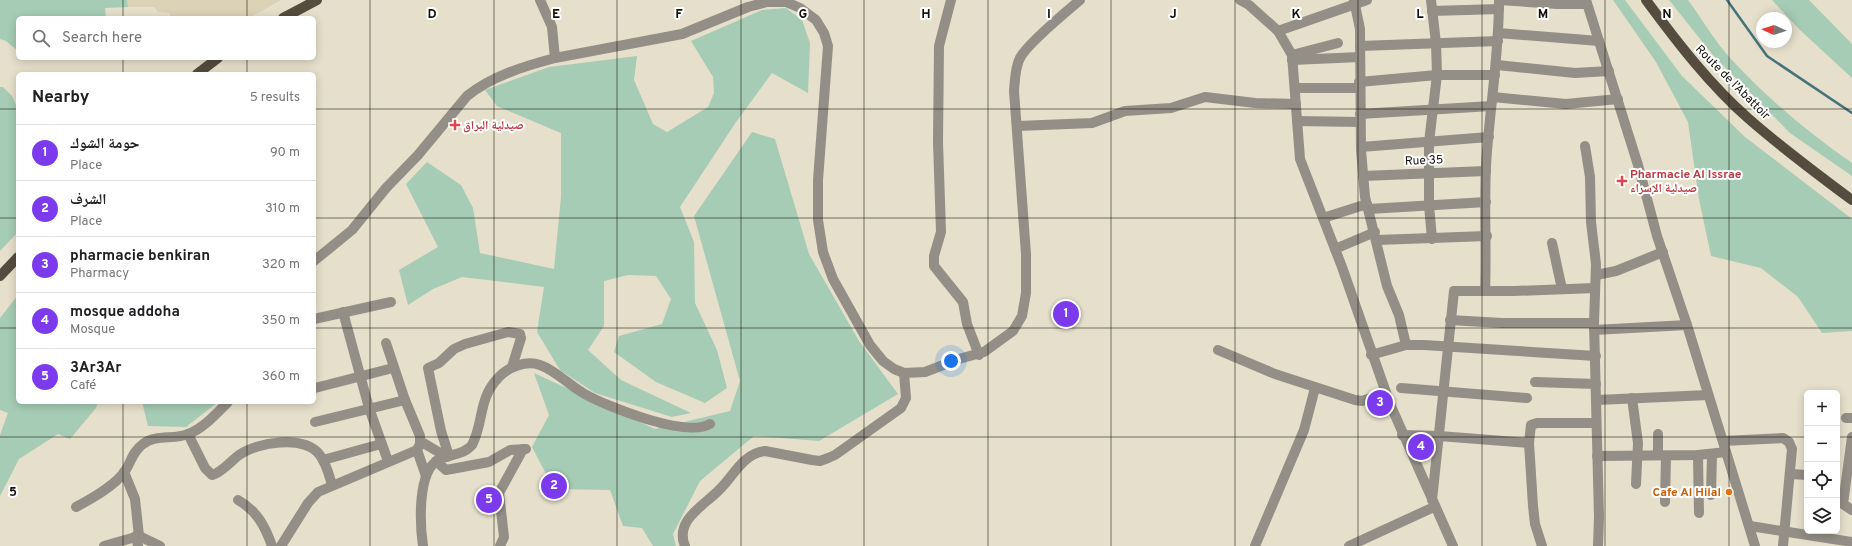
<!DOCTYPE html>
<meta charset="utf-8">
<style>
body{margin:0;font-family:Overpass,"Noto Naskh Arabic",sans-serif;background:#f6f6f6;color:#202124}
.controls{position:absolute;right:12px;bottom:12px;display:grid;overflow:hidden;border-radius:6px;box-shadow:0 2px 10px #0003}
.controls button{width:36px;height:36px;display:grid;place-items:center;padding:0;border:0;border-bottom:1px solid #e0e0e0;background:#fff;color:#202124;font:20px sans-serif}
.compass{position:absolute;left:1756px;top:12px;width:36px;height:36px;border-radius:50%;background:#fff;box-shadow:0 2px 10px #0003;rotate:273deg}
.you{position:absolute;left:951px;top:361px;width:14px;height:14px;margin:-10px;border:3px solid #fff;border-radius:50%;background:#1a73e8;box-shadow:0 0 0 6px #1a73e833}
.badge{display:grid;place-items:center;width:26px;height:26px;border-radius:50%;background:#7c3aed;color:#fff;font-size:13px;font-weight:700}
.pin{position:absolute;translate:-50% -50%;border:2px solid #fff;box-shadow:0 1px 4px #0006}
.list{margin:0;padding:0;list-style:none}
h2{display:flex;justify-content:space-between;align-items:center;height:52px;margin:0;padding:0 16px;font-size:17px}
h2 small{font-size:13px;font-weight:400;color:#757577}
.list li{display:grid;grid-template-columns:26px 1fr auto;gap:12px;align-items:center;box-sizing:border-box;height:56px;padding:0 16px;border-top:1px solid #e0e0e0}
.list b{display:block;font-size:15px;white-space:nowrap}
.list p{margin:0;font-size:13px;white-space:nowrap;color:#757577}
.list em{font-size:13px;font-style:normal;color:#757577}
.icon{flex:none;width:22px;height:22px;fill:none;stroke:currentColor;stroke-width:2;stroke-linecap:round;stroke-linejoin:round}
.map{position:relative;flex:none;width:1852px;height:546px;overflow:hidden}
.search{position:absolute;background:#fff;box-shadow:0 2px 10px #0003;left:16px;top:16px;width:300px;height:44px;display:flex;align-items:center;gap:10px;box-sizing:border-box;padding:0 14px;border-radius:6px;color:#757577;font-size:15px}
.panel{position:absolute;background:#fff;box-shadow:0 2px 10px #0003;left:16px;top:72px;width:300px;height:332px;border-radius:6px}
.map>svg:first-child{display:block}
.built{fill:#dbd2b7}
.green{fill:#a6ccb5}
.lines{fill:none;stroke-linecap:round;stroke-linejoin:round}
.stream{stroke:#44747a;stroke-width:2.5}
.street{stroke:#938e86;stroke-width:10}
.primary{stroke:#554c3f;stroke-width:10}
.grid{fill:none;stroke:#13110a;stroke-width:1;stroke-opacity:0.55}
.health-dot{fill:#e0444e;stroke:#fff;stroke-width:1.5}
.food-dot{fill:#e8710a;stroke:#fff;stroke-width:1.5}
.labels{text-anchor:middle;stroke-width:4;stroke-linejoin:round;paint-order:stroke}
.street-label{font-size:12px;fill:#13110a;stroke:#fff}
.health-label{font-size:12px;font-weight:bold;fill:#be3a42;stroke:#fff;text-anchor:start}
.food-label{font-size:12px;font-weight:bold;fill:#c56008;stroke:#fff;text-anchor:end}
.grid-label{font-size:13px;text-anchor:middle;font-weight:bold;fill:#13110a;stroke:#fff;stroke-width:4;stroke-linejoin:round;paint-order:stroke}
</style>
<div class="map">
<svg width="1852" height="546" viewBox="0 0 1852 546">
<rect width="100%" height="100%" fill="#e5dfcb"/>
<path class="built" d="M127 0H281L249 18H170V13L158 12 154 7H128Z"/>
<g class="green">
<path d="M0 0H127L128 7 105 8 106 18H18V51L6 41 0 39Z"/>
<path d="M1613 0H1625L1682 76 1745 137 1852 219V331L1822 333 1798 297 1761 268 1711 256 1699 199 1688 122 1656 62Z"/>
<path d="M1669 0H1688C1702 19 1715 42 1731 59 1767 98 1809 133 1852 163V176L1790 133 1713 55Z"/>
<path d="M1772 0H1809L1852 44V78L1800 30Z"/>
<path d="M786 8 802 20 810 43 808 93 772 73 736 122 680 207 694 242 695 303 717 350 727 388 705 403 656 382 614 352 619 336 662 324 671 299 656 276 628 275 604 281V326L588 350 621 380 691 413 672 417 595 393 560 370 537 332 544 287 462 277 433 289 408 305 399 270 438 247 406 184 427 162 461 185 473 208 480 253 554 269 561 197V133L497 106 485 90 549 67 637 56 634 80 653 124 667 132 708 107 714 93 713 77 691 41 762 10Z"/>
<path d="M0 87H3L12 96 18 110V232L0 251Z"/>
<path d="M752 132 775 139 809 254 859 341 898 394 819 441 754 436 700 481 673 534 676 546H653L642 528 623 526 610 490 554 489 532 447 549 415 534 373 655 429 730 411 740 381 694 216Z"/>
<path d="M18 295V402H98L96 408 70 439 58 434 19 459 0 496V435L8 413 0 410V318Z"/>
<path d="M142 402H218L186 427 148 426Z"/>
</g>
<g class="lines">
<path class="stream" d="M1727 0 1767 56 1852 113"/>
<g class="street">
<path d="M540 0 552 27 555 58"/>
<path d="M951 0 939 46 938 142 941 232 934 256V266L963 302 967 324 979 355"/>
<path d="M1240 0 1249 5 1278 31 1292 55 1300 159 1342 267 1390 404 1453 546"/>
<path d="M1354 0 1360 29 1361 150 1365 197 1387 286 1399 315 1406 345"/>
<path d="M1431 0 1436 43 1437 75 1429 142V205L1432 239"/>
<path d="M1499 0 1557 4H1587"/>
<path d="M1586 0 1638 165 1657 236 1687 325 1755 546"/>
<path d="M1432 11 1499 9"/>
<path d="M1278 31 1367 0"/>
<path d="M1498 33 1599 41"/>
<path d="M1360 46 1498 41"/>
<path d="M1292 55 1338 43"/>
<path d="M1292 60 1360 57"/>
<path d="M1497 65 1575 73 1609 71"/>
<path d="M1359 82 1437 75H1495"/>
<path d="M1296 88H1359"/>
<path d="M1493 97 1566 104 1618 99"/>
<path d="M1360 114 1491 106"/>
<path d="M1297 121 1360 122"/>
<path d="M1018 126 1092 123 1125 111 1171 108 1205 97 1255 103 1296 104"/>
<path d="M1585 146 1590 177 1591 222 1596 264 1594 323 1599 517 1598 546"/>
<path d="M1361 147 1489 137"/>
<path d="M1363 176 1486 171"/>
<path d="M1369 209 1486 202"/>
<path d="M1323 218 1367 204"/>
<path d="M1377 240 1487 236"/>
<path d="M1552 243 1562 289"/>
<path d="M1335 249 1375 232"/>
<path d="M314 261 352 230 386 188 418 155 467 96C492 76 525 66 555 58L682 34 748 7 767 2H786L800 8 816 20 824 33 828 46 818 180V220L823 252 833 279 870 345 883 361 894 369 904 373 925 372 959 359 984 352 1013 331 1022 316 1026 293V254L1014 91C1015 80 1015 67 1020 58 1027 44 1067 11 1080 0"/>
<path d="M1596 275 1616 271 1663 252"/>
<path d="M1485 291C1487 244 1483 198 1487 151 1491 101 1499 51 1499 0"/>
<path d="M343 312 369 408 388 461"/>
<path d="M314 319 391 302"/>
<path d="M1450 320 1502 323H1594"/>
<path d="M1594 330 1687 325"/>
<path d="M386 343 405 400 420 436V444L417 450"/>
<path d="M1218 350 1275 374 1355 400 1362 401 1385 393"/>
<path d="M1371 355 1406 345H1424L1596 356"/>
<path d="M1535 382 1596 384"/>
<path d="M315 388 393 368"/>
<path d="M1401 388 1527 398"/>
<path d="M1632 398 1638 443 1636 484"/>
<path d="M1597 400 1708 395"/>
<path d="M1846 418H1852"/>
<path d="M315 422 405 400"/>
<path d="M188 434 205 468 212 475C221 473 231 461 239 455 257 442 303 435 319 454 326 462 329 475 332 485"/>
<path d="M1402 435 1439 436 1529 443"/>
<path d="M1852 437 1843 504 1852 510"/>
<path d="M420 441 447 457"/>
<path d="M1723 441 1783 438 1789 442 1792 449 1783 546"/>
<path d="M1658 455V434"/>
<path d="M1698 455 1699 513"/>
<path d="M449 456 441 431 428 368 439 363 454 349 465 344 508 332 520 334 521 338 512 367"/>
<path d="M1597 456 1698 455 1726 452"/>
<path d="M323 460 381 444"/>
<path d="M436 461 446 470 489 462 510 450 526 449"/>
<path d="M124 472 135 499 139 536"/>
<path d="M1791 474 1807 475"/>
<path d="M1711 495 1712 454"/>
<path d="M238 500C257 511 265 526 272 546"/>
<path d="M1432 500 1454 291H1514L1595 288"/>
<path d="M1665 502 1666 456"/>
<path d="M76 507C91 499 115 486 125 471 131 462 133 451 143 444 156 434 174 440 188 434 203 429 217 413 228 402"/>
<path d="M1750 526 1852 542"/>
<path d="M136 536 138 546"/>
<path d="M139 536 160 546"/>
<path d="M104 546 139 536"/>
<path d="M281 546 308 503 318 492 417 450 426 476"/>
<path d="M423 546C420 525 417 472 438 460 449 454 464 455 472 445 484 422 478 399 498 378 508 367 526 360 540 365 555 370 569 385 583 393 607 407 686 438 710 424"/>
<path d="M500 546 504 537 499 493 523 449"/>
<path d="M685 546C674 520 705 505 719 490 734 476 742 454 765 451L812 460 820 461 828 458 835 455 901 408 906 398 904 373"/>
<path d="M1255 546 1304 430 1315 388"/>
<path d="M1349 546 1434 507"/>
<path d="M1542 546 1535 524 1533 506 1529 443 1531 425 1537 423H1596"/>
</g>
<g class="primary">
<path d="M1646 0C1677 42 1710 85 1749 119 1782 148 1817 174 1852 200"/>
<path d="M283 18 317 0"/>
<path d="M197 74 218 58"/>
<path d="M0 276 18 257"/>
</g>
</g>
<path class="grid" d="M123 0V18M247 0V18M370 0V546M494 0V546M617 0V546M741 0V546M864 0V546M988 0V546M1111 0V546M1235 0V546M1358 0V546M1482 0V546M1605 0V546M1729 0V546M123 58V74M247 58V74M0 109H18M314 109H1852M0 218H18M314 218H1852M0 328H18M314 328H1852M123 402V546M247 402V546M0 437H1807M1837 437H1852"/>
<g class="health-dot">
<path d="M453 119h4v4h4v4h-4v4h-4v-4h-4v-4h4z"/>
<path d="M1620 175h4v4h4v4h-4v4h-4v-4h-4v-4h4z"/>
</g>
<circle class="food-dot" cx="1729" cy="492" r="4"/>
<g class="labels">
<g class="street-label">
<text transform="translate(1733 82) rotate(45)" y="4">Route de l’Abattoir</text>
<text transform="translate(1424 160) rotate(-2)" y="4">Rue 35</text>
</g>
<g class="health-label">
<text x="463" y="129">صيدلية البراق</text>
<text x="1630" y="178">Pharmacie Al Issrae<tspan x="1630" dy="14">صيدلية الإسراء</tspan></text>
</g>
<g class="food-label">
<text x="1721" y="496">Cafe Al Hilal</text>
</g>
</g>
<g class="grid-label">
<text x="432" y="18">D</text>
<text x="556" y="18">E</text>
<text x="679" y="18">F</text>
<text x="803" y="18">G</text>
<text x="926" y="18">H</text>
<text x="1049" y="18">I</text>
<text x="1173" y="18">J</text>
<text x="1296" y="18">K</text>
<text x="1420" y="18">L</text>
<text x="1543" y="18">M</text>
<text x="1667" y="18">N</text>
<text x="13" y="496">5</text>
</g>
</svg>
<div class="controls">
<button>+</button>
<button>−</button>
<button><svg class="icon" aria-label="locate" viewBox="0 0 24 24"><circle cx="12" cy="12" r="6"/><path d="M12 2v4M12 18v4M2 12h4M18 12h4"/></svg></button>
<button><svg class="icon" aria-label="layers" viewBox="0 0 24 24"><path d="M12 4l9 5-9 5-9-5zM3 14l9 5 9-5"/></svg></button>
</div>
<svg class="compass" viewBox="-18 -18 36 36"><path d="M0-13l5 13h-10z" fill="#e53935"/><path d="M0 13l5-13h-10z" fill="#757577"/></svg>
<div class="you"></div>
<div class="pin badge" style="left:1066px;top:314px">1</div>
<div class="pin badge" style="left:554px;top:486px">2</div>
<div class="pin badge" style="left:1380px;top:403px">3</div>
<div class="pin badge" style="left:1421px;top:447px">4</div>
<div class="pin badge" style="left:489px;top:500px">5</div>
<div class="search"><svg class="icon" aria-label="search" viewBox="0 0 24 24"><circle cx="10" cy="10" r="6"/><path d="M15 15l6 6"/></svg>Search here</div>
<section class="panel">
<h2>Nearby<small>5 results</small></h2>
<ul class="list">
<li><span class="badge">1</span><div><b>حومة الشوك</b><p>Place</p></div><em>90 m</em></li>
<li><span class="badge">2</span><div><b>الشرف</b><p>Place</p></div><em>310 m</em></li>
<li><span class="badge">3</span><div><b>pharmacie benkiran</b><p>Pharmacy</p></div><em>320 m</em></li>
<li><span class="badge">4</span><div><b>mosque addoha</b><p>Mosque</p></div><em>350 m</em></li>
<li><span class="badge">5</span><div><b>3Ar3Ar</b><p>Café</p></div><em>360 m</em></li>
</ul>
</section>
</div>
